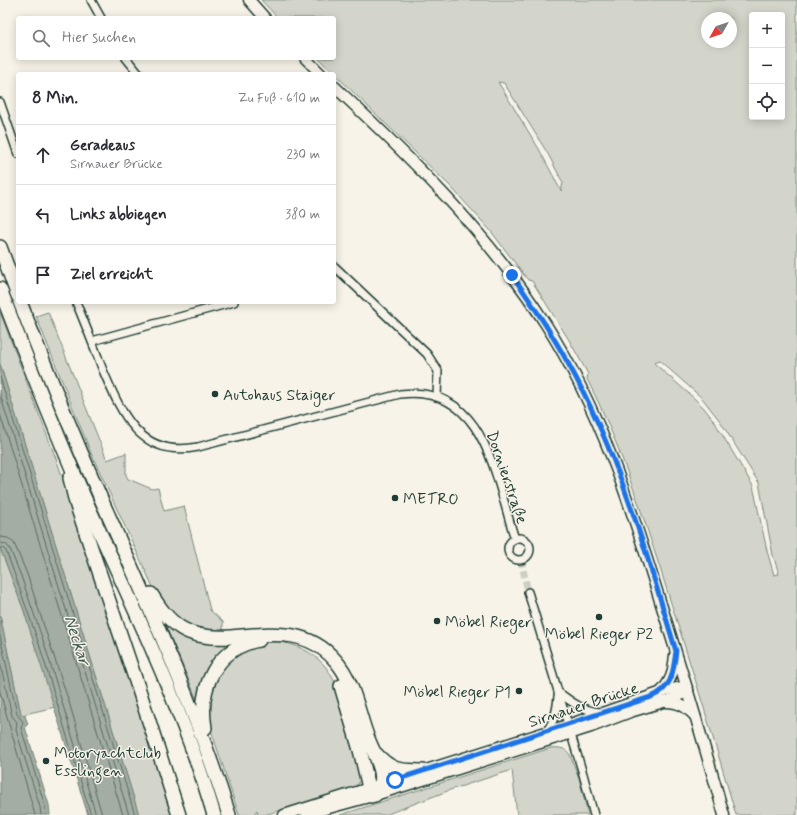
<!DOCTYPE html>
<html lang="de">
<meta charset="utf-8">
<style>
body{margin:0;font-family:Mynerve,sans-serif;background:#f2f2f3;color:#2b2b33}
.controls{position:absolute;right:12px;top:12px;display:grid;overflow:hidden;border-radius:4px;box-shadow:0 2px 10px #0003}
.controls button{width:36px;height:36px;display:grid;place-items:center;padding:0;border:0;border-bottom:1px solid #e1e1e2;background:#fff;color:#2b2b33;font:20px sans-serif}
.compass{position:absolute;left:701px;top:12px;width:36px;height:36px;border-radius:50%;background:#fff;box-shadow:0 2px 10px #0003;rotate:230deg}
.stop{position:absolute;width:12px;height:12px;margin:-9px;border:3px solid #1a73e8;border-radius:50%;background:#fff}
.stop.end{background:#1a73e8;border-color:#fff;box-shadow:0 1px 4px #0008}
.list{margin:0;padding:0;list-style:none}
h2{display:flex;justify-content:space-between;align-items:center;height:52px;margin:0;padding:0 16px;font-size:17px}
h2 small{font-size:13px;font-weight:400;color:#7c7c81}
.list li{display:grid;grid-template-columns:26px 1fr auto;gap:12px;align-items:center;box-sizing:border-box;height:60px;padding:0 16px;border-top:1px solid #e1e1e2}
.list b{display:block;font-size:15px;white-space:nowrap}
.list p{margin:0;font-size:13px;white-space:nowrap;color:#7c7c81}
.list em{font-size:13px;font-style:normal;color:#7c7c81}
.icon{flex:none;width:22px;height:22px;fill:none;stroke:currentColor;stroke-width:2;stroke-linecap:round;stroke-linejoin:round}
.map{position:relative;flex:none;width:797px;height:815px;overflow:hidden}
.search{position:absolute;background:#fff;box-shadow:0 2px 10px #0003;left:16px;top:16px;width:320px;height:44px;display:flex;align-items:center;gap:10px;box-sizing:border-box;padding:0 14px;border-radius:4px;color:#7c7c81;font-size:15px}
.panel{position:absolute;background:#fff;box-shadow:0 2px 10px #0003;left:16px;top:72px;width:320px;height:232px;border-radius:4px}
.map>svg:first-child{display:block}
.green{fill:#d3d5ca;stroke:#79897f;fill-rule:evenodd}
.water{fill:#a4ada3;stroke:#6f8077}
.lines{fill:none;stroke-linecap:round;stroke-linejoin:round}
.shore{stroke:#546a60;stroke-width:1}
.street-tunnel{stroke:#cccfc4;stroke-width:7;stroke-dasharray:7 3.5;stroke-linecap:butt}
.street-casing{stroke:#1f3d34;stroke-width:10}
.secondary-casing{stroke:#1f3d34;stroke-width:13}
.highway-casing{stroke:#1f3d34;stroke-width:16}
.street{stroke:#f7f3e8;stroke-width:7}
.secondary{stroke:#f7f3e8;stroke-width:10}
.highway{stroke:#f7f3e8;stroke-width:13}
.route{stroke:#1a73e8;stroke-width:5}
.poi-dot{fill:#1f3d34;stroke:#f7f3e8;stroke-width:1.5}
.labels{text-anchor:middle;stroke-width:3;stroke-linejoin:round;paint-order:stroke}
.poi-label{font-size:16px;fill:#1f3d34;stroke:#f7f3e8;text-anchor:start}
.street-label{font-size:16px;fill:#1f3d34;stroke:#f7f3e8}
.water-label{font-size:17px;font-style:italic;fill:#405950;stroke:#f7f3e8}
</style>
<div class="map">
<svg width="797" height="815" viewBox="0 0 797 815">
<rect width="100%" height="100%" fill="#f7f3e8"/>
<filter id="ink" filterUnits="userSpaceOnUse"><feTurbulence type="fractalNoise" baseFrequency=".025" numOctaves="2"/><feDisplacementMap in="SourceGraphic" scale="8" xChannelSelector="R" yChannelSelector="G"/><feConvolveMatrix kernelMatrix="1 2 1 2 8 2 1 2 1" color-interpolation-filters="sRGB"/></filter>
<g filter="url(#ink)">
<g class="green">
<path d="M261 0H797V815H736C712 732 686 650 660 568 639 504 618 439 587 379L588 374 569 340 532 281 528 280 490 230 451 187 318 58H334V18H278ZM752 15H782V117H752ZM707 18H731V42H707ZM498 82 504 83 548 154 563 183 561 191 539 149ZM660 361 702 398 720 421 759 483 773 555 779 574 774 575 767 551 753 486 714 421 704 408 695 399 654 363Z"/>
<path d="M0 312 58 464 113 625 173 815H139L0 364Z"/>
<path d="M48 312 107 460 126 453V475L128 479 152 489 158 488 164 511 184 506 210 610 223 622V634L187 627 159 600 91 453 36 316Z"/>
<path d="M0 548 23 608 55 707 25 714V716L21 714 0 616Z"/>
<path d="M164 622 228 640 238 644 199 702H198Z"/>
<path d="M274 641C294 643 312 651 325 666 339 683 343 709 349 729 353 744 360 761 360 777 360 780 359 783 357 785 350 793 280 810 264 815H258L257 810 254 815H239L209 724V689L227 660 260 643Z"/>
<path d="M551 748C559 747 566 748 570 755L579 778 588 815H517L512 770 450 790 385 815H340Z"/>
</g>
<g class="water">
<path d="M0 364 139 815H88L23 608 0 548Z"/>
<path d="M0 616 21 714 25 716 28 724 25 727 49 805 50 815H0Z"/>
</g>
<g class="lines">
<g class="shore">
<path d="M0 377 135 815"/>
<path d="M0 394 129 815"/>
<path d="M0 414 123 815"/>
<path d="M0 537 8 538 14 543 27 574 69 702 102 815"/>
<path d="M0 543 6 544 10 549 21 576 45 646 96 815"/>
<path d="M0 548H3L6 551 16 578 40 647 91 815"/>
<path d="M0 636 17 714 23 722 21 728 45 806 46 815"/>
<path d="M0 662 12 716 17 722 16 730 40 807 41 815"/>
<path d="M0 692 35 815"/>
</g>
<path class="street-tunnel" d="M521 560 528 592"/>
<g class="street-casing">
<g id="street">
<path d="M91 0 101 18"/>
<path d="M126 58 139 74"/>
<path d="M0 102 18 154"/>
<path d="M334 266 427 354 438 371 437 397"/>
<path d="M76 302C85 324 94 346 102 368 121 412 139 459 198 447L400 394C486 383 495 479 515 539"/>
<path d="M92 341 234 302"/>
<circle cx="519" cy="549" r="11"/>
<path d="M528 592 583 774 594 815"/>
<path d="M558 692C573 703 581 710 600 712"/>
<path d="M547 731C555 720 557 709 558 696"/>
</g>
</g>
<g class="secondary-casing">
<g id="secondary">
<path d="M249 0 265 18"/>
<path d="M305 58 321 74"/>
<path d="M334 86C412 159 487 232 545 323 600 409 631 506 661 604 683 674 704 744 724 815"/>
<path d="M660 693C672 680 673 673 675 655"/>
<path d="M666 702C679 702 686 707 695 716"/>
<path d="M307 814 369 797 591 727 630 712 670 700 683 694 688 690"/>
<path d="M284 815 568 725 668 690 681 687 688 690"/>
</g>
</g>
<g class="highway-casing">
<g id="highway">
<path d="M0 247 18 296"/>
<path d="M0 289C27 360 55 430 85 499 131 603 182 706 214 815"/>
<path d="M20 302C46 369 73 435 102 501 148 604 195 707 229 815"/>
<path d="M70 478 76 503 140 693 179 815"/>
<path d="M151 594C159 607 167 619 181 628 195 637 214 638 231 637 270 634 306 627 335 660 355 682 358 715 369 741 376 758 390 779 375 795"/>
<path d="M341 686 360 750 371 796"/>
<path d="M205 728C198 687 216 648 259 640"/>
<path d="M376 754C393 772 400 770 423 771"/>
</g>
</g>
<use href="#street" class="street"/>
<use href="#secondary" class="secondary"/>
<use href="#highway" class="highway"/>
</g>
</g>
<g class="lines" filter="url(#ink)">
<path class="route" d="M395 780 651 697C673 688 673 672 676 651 651 569 628 486 591 408 569 361 542 317 512 275"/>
</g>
<g class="poi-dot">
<circle cx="215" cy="394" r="4"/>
<circle cx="395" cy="498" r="4"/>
<circle cx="599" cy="617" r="4"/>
<circle cx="437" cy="621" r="4"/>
<circle cx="519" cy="691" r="4"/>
<circle cx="46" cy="761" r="4"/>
</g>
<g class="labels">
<g class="poi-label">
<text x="223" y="400">Autohaus Staiger</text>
<text x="403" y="504">METRO</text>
<text x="445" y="627">Möbel Rieger</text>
<text x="599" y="639" text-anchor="middle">Möbel Rieger P2</text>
<text x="511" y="697" text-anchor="end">Möbel Rieger P1</text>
<text x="54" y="758">Motoryachtclub<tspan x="54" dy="18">Esslingen</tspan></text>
</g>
<g class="street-label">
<text transform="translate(508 477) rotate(71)" y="6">Dornierstraße</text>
<text transform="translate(583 704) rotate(-18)" y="6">Sirnauer Brücke</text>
</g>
<g class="water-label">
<text transform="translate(78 640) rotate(72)" y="6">Neckar</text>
</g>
</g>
</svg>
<div class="controls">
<button>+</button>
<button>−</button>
<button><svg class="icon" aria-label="locate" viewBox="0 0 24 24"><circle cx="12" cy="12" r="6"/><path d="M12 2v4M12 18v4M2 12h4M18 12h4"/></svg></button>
</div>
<svg class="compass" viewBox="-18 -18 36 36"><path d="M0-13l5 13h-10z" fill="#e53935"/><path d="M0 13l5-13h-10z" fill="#7c7c81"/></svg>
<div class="stop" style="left:395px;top:780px"></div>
<div class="stop end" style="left:512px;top:275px"></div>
<div class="search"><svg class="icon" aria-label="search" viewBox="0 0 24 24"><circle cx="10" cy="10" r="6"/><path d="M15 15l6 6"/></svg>Hier suchen</div>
<section class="panel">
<h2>8 Min.<small>Zu Fuß · 610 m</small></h2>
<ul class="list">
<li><svg class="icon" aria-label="ahead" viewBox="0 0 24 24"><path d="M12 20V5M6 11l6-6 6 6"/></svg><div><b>Geradeaus</b><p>Sirnauer Brücke</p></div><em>230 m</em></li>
<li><svg class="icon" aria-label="left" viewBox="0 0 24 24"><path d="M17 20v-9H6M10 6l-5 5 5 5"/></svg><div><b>Links abbiegen</b></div><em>380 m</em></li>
<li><svg class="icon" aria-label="arrive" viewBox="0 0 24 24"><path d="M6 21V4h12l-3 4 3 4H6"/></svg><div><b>Ziel erreicht</b></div></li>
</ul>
</section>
</div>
